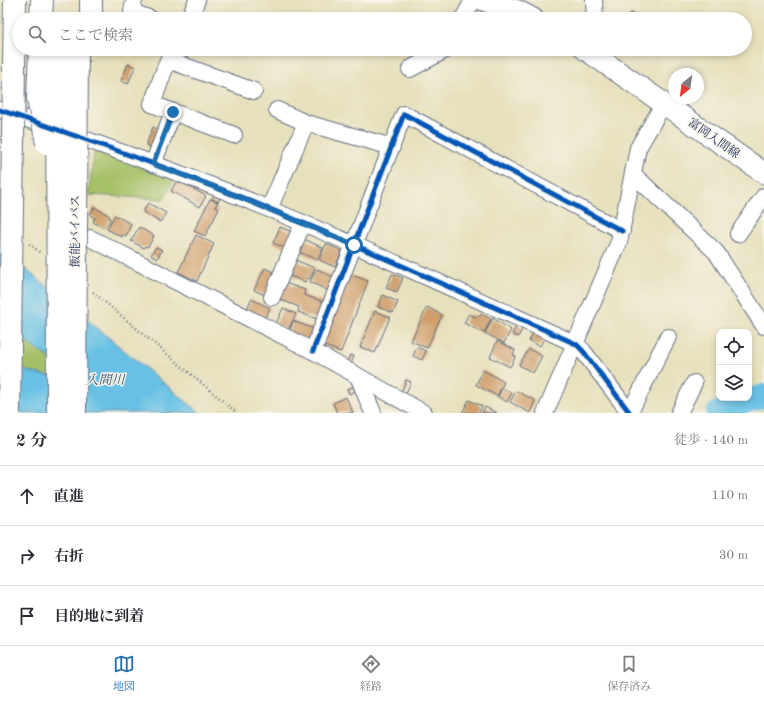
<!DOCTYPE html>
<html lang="ja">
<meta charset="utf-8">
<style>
body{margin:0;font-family:"Old Standard TT","Noto Serif JP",serif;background:#f7f7f7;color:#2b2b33}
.controls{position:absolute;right:12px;bottom:12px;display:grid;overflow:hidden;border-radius:8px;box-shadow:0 2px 6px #0003}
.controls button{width:36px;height:36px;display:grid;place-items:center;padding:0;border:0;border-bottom:1px solid #e1e1e2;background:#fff;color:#2b2b33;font:20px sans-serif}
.compass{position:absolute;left:668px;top:68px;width:36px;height:36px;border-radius:50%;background:#fff;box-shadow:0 2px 6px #0003;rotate:209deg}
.stop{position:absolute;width:12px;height:12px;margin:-9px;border:3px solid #1f6fb2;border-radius:50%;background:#fff}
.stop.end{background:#1f6fb2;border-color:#fff;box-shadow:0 1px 4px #0008}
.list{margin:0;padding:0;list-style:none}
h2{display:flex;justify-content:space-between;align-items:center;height:52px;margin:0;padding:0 16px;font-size:17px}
h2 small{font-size:13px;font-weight:400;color:#7c7c81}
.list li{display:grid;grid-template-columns:26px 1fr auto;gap:12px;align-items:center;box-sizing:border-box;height:60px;padding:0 16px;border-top:1px solid #e1e1e2}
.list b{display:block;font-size:15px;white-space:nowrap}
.list em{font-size:13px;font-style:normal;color:#7c7c81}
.icon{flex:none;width:22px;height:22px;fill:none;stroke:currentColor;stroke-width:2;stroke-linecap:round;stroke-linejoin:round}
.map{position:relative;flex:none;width:764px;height:413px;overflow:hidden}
.search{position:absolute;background:#fff;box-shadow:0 2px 6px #0003;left:12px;right:12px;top:12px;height:44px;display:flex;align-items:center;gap:10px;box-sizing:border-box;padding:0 14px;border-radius:22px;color:#7c7c81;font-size:15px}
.sheet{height:232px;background:#fff}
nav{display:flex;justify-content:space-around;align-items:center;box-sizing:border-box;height:56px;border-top:1px solid #e1e1e2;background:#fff;font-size:11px;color:#7c7c81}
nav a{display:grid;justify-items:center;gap:2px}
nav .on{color:#1f6fb2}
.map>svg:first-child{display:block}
.green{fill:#a5c066;stroke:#607862}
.water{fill:#68c1e5;stroke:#4278a2}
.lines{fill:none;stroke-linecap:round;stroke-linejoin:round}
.river{stroke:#68c1e5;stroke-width:24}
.building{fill:#cf9f6c}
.minor-casing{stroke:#626d7f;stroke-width:18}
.major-casing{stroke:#626d7f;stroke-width:23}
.highway-casing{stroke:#626d7f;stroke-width:24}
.path{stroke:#626d7f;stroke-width:2.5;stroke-dasharray:1 3;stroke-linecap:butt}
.minor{stroke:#fff;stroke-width:16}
.major{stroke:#fff;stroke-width:21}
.highway{stroke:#fff;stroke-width:22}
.highway-bridge-casing{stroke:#626d7f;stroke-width:24;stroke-linecap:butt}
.highway-bridge{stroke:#fff;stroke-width:22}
.cycleway-casing{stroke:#f7f3e8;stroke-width:8}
.cycleway{stroke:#0057b8;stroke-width:5}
.route{stroke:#1f6fb2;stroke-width:5}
.labels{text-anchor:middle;stroke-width:3;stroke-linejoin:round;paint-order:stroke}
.street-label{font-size:12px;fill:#1b2f5e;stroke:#f7f3e8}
.water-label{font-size:13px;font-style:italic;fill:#2e5480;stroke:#f7f3e8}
</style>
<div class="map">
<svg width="764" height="413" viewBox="0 0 764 413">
<rect width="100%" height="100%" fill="#f7f3e8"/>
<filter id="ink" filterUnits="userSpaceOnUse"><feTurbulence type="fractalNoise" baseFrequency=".025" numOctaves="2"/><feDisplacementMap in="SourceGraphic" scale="8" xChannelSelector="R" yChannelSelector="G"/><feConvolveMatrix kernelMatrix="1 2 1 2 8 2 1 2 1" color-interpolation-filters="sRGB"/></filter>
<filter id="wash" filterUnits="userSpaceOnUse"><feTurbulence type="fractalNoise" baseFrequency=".012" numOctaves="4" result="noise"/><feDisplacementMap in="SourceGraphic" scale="16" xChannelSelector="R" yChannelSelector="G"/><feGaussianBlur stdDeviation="0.9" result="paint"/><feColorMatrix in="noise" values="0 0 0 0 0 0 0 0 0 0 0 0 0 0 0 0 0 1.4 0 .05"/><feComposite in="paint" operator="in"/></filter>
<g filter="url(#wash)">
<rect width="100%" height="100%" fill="#e7e0bc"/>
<g class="green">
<path d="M95 147 176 177 164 199 88 195Z"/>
<path d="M8 329 66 367 56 377 38 374 0 363Z"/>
</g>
<path class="water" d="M0 248 200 413H22L0 396V363L38 374 56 377 66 367 42 353 0 323Z"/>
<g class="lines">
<path class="river" d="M718 413 743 402 764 396"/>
</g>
<g id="blocks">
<g class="building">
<path d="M631 13 640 19H626Z"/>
<path d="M128 64 135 67 128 84 121 81Z"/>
<path d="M153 127 159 130 151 147 146 145Z"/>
<path d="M177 180 206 196 200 207 171 191Z"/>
<path d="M214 195 220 198 218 202 212 199Z"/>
<path d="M210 199 218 202 215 207 219 209 205 236 194 231Z"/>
<path d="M148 203 166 213 160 222 143 212Z"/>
<path d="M94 207 110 216 109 218 111 219 104 228 93 222 95 218 90 215Z"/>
<path d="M115 215 131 224 126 236 123 234 122 237 107 229Z"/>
<path d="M139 227 154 236 148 247 145 246 144 248 131 241Z"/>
<path d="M280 227 292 232 285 248 273 243Z"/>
<path d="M196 235 214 244 197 281 178 272Z"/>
<path d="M304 239 323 248 317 260 299 252Z"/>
<path d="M326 244 342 251 335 267 319 260Z"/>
<path d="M156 247 162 250 157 259 151 255Z"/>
<path d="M295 260 315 268 310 279 307 278 305 282 288 275Z"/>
<path d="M265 268 277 274 267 296 254 290Z"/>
<path d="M317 269 335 278 329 291 310 282Z"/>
<path d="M349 274 368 281 341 352 322 345Z"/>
<path d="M392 274 403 278 397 292 386 288Z"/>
<path d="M285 283 305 290 304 295 324 302 317 319 298 312 299 307 279 299Z"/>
<path d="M383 295 398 302 393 313 378 307Z"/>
<path d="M251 299 270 308 264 320 246 312Z"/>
<path d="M427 307 442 315 427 348 411 341Z"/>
<path d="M283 308 296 314 288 330 276 324Z"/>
<path d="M375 311 390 317 375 353 360 347Z"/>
<path d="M469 314 476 317 477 315 480 317 481 314 491 319 484 333 464 323Z"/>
<path d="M493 318 511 330 504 343 485 333Z"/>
<path d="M293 321 314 329 310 340 289 333Z"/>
<path d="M517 325 523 328 518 337 512 334Z"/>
<path d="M534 331 545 337 540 346 529 341Z"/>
<path d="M497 341 515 350 513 355 516 356 510 367 490 357Z"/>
<path d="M417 347 426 351 422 360 413 356Z"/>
<path d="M529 349 542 356 533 373 519 365Z"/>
<path d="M350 355 354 356 350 367 346 365Z"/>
<path d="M483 370 504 382 497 396 476 385Z"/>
<path d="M406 380 411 382 406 393 402 391Z"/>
<path d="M354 386 356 391 349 394 347 389Z"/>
<path d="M502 388 512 393 507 402 498 397Z"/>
<path d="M516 391 535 400 530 413 510 402Z"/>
<path d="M346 397 353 413H337L333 403Z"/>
<path d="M469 400 482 406 479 413H462Z"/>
<path d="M485 407 497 413H482Z"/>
</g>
</g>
</g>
<g filter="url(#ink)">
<use href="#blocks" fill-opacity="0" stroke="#626d7f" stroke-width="1"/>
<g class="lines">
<g class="minor-casing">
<g id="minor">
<path d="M134 0 132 12 151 19"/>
<path d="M594 0 595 19"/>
<path d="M189 19 197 0"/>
<path d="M463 19 473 0"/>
<path d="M410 69 447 49"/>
<path d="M0 110C74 135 148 161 220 189 341 237 458 291 576 344L583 351 630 413"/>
<path d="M277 110 306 123 392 147"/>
<path d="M173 112 234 135"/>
<path d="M153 164 173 112 152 104 168 60 254 91"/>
<path d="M634 175 716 252 764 326"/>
<path d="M269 209 306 123"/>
<path d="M738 234 764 196"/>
<path d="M90 238 313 351 424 413"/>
<path d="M272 297 303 223"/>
<path d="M313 351 404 114 622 231"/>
<path d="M358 376 373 413"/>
<path d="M630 412 668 337"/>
<path d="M545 413 619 242 638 148 664 103"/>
<path d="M679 413 694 383"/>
</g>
</g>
<g class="major-casing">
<g id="major">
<path d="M483 0 518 11 533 19"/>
<path d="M585 49 764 173"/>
</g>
</g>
<g class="highway-casing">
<g id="highway">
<path d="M41 19 42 0"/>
<path d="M91 19V0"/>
</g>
</g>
<g class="path">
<path d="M29 244 41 253"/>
<path d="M93 292 237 413"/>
</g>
<use href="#minor" class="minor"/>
<use href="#major" class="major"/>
<use href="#highway" class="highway"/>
<g class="highway-bridge-casing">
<g id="highway-bridge">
<path d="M40 49 38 99 47 143"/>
<path d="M57 49 58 413"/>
<path d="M9 413 15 0"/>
<path d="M75 413 77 49"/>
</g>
</g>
<use href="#highway-bridge" class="highway-bridge"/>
<g class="cycleway-casing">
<g id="cycleway">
<path d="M0 110C74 135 148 161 220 189 341 237 458 291 576 344L583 351 630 413"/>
<path d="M313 351 404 114 622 231"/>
</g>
</g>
<use href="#cycleway" class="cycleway"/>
</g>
</g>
<g class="lines" filter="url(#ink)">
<path class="route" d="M173 112 153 164 220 189 354 245"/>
</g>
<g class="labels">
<g class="street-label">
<text transform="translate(714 138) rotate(35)" y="4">富岡入間線</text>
<text transform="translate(75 231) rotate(-90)" y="4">飯能バイパス</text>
</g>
<g class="water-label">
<text x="105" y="384">入間川</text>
</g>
</g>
</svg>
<div class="controls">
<button><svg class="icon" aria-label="locate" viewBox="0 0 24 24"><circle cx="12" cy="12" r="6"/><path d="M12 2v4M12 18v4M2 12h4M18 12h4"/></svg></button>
<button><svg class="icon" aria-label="layers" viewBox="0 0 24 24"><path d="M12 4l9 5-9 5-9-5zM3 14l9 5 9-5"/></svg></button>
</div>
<svg class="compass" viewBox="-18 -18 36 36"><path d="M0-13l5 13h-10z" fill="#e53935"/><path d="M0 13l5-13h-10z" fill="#7c7c81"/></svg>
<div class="stop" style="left:354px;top:245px"></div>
<div class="stop end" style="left:173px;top:112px"></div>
<div class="search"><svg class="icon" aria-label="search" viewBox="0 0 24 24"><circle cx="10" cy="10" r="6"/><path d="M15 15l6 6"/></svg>ここで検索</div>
</div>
<section class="sheet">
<h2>2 分<small>徒歩 · 140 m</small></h2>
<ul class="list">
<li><svg class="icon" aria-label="ahead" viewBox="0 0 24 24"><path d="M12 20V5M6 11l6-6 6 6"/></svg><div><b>直進</b></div><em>110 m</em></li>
<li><svg class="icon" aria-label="right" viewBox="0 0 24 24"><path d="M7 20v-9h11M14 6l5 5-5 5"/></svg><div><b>右折</b></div><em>30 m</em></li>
<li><svg class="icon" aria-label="arrive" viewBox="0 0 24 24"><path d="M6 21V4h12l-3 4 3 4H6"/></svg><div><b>目的地に到着</b></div></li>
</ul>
</section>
<nav>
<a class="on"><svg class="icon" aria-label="map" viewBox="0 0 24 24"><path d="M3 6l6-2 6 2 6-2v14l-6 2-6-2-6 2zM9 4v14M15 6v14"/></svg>地図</a>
<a><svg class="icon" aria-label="directions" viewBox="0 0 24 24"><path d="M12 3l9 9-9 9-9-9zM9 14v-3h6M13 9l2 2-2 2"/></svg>経路</a>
<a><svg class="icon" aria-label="saved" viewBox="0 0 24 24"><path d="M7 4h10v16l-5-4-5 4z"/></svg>保存済み</a>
</nav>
